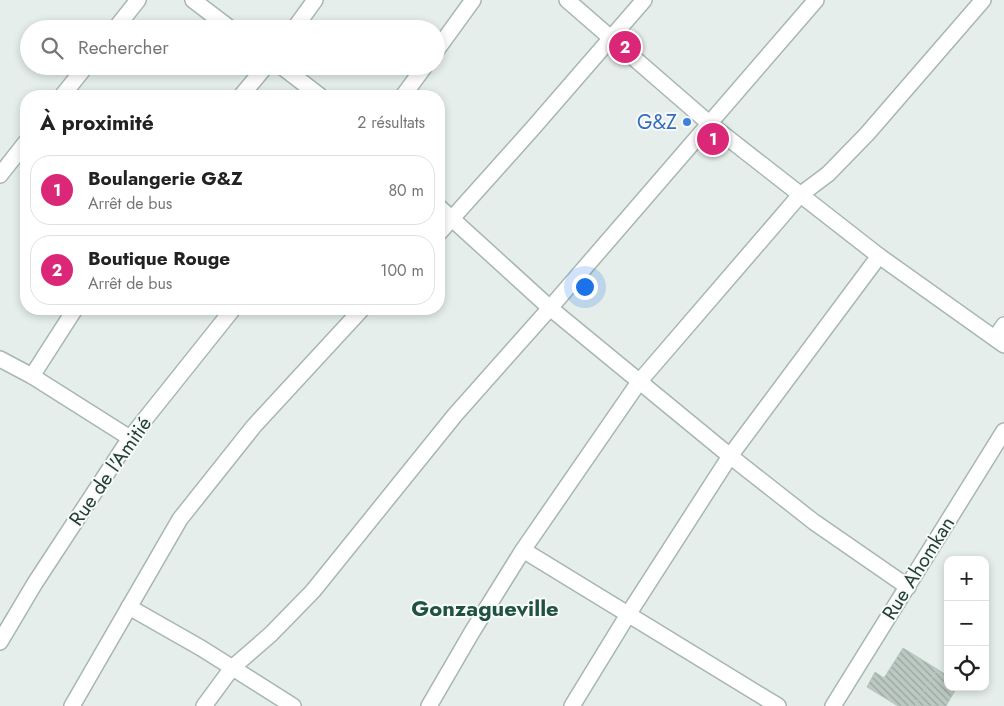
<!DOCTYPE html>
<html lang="fr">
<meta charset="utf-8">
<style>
body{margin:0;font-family:Jost,sans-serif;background:#f2f2f2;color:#222}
.controls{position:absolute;right:15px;bottom:15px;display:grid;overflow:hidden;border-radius:10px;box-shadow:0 2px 8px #0003}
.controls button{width:45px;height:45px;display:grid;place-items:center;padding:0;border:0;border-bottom:1px solid #e0e0e0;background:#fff;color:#222;font:25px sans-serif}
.you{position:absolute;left:584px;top:286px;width:18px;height:18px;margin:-12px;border:4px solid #fff;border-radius:50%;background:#1a73e8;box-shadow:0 0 0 8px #1a73e833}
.badge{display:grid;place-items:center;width:32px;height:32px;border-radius:50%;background:#db2777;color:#fff;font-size:16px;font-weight:700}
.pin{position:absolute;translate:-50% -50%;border:2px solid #fff;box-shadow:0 1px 5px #0006}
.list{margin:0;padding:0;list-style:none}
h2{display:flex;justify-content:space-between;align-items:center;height:65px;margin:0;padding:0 20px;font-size:21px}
h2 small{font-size:16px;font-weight:400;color:#767676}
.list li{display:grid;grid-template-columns:32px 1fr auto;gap:15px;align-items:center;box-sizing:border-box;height:70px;margin:0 10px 10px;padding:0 10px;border:1px solid #e0e0e0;border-radius:20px}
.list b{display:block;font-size:19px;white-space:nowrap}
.list p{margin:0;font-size:16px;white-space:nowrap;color:#767676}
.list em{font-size:16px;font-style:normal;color:#767676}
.icon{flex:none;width:28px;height:28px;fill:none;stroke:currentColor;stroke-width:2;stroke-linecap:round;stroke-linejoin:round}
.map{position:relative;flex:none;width:1004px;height:706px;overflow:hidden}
.search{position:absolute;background:#fff;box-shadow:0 2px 8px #0003;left:20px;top:20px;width:425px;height:55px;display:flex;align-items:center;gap:12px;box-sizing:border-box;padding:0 18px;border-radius:28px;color:#767676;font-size:19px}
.panel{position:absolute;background:#fff;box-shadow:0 2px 8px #0003;left:20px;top:90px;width:425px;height:225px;border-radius:20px}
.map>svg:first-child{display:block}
.building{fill:url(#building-back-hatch);stroke:#b8c7c0}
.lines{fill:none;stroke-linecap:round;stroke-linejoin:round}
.minor-casing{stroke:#a8b6b1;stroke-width:18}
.minor{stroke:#fff;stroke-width:15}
.shop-dot{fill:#3f7fe0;stroke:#f6faf8;stroke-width:2}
.labels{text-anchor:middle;stroke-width:4;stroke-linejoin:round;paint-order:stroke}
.shop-label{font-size:20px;fill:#366cbe;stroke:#f6faf8;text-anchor:end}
.street-label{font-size:20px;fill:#253f37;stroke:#f6faf8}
.quarter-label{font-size:22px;font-weight:bold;fill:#215143;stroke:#f6faf8}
</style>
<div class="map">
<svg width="1004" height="706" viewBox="0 0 1004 706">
<defs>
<pattern id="building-back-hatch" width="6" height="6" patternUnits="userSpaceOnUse" patternTransform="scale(1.25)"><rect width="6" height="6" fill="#bbc9c2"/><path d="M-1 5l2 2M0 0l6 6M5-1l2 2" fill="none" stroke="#98a59e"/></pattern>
</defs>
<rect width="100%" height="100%" fill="#e5eeea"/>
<g class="building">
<path d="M903 648 937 669 915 706H898L867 687 875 672 884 678Z"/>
<path d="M937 669 948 676V687H957L946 706H915Z"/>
</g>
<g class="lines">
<g class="minor-casing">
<g id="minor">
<path d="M193 0 231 29"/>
<path d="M567 0 710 124 879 256 1004 345"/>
<path d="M115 29 138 0"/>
<path d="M294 29 315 0"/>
<path d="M436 51 473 0"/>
<path d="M281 66 320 96"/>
<path d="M62 96 86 66"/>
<path d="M241 96 266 66"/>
<path d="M403 96 425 66"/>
<path d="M0 175 26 142"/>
<path d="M439 207 550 308 730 456 814 522 908 587"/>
<path d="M439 233 533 128 644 0"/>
<path d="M995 338 1004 325"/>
<path d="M0 359 32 376 130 438"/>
<path d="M32 376 75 309"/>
<path d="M523 550 778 706"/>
<path d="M129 607 201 648 293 706"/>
<path d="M0 642 35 583 130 438 233 309"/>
<path d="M72 706 180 519 254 426 362 309"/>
<path d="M204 706 232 668 271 634 313 591 455 415 550 308 816 0"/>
<path d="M429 706 472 632 523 550 639 382 800 195 828 174 867 134 983 0"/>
<path d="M572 706 629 613 730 456 879 256"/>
<path d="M833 706 1004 431"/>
</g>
</g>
<use href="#minor" class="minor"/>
</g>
<circle class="shop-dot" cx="687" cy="122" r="5"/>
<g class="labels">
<g class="shop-label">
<text x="677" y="129">G&amp;Z</text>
</g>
<g class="street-label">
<text transform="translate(110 471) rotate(-55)" y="7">Rue de l'Amitié</text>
<text transform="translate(918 568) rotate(-58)" y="7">Rue Ahomkan</text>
</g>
<g class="quarter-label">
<text x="485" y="616">Gonzagueville</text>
</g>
</g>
</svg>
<div class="controls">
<button>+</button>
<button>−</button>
<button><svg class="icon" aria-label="locate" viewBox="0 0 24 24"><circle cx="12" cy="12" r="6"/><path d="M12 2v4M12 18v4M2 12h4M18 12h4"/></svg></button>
</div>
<div class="you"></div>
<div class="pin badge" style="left:713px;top:139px">1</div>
<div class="pin badge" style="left:625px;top:47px">2</div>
<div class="search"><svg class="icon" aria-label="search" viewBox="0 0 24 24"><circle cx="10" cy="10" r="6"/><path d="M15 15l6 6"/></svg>Rechercher</div>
<section class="panel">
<h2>À proximité<small>2 résultats</small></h2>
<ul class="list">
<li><span class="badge">1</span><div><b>Boulangerie G&amp;Z</b><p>Arrêt de bus</p></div><em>80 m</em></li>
<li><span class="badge">2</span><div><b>Boutique Rouge</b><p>Arrêt de bus</p></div><em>100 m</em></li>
</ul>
</section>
</div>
